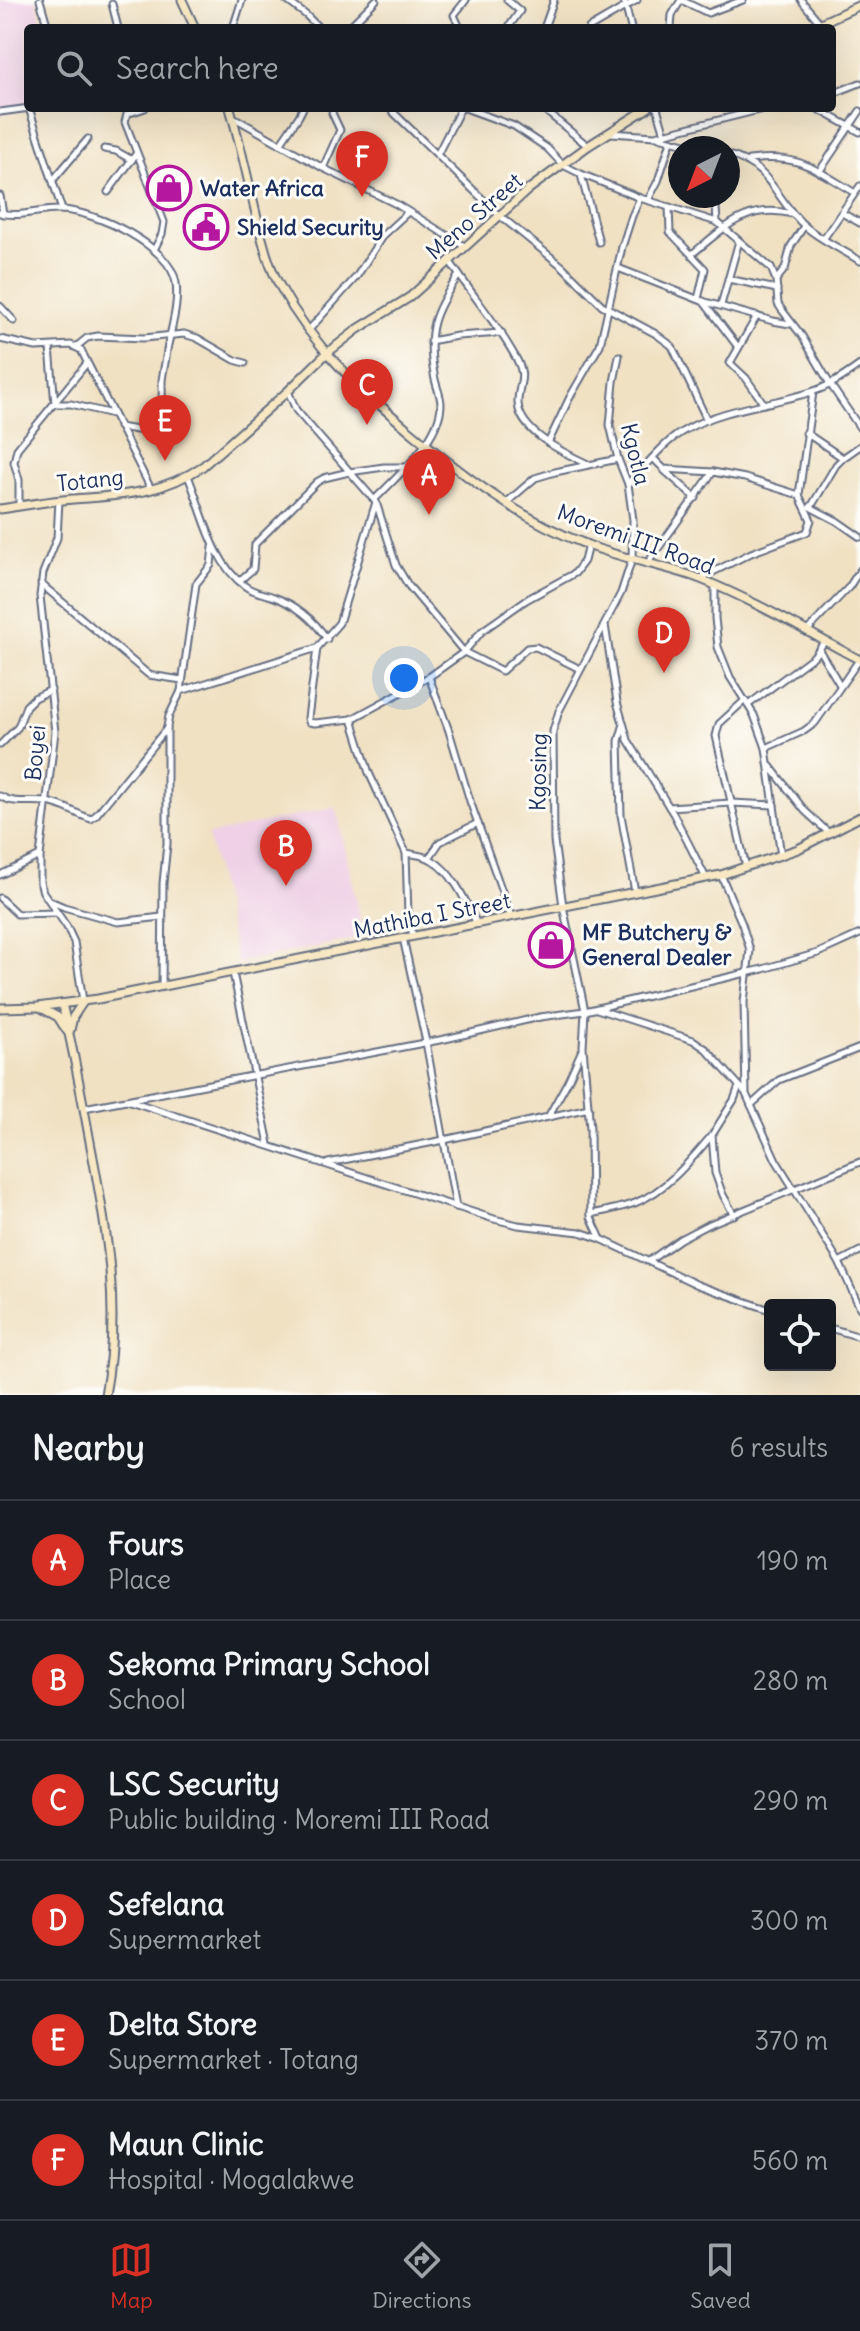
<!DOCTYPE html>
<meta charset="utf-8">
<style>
body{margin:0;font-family:Delius,sans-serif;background:#242831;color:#f1f3f6}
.controls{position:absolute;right:24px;bottom:24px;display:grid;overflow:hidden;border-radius:8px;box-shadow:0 8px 32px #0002}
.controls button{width:72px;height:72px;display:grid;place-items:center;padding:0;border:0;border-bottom:2px solid #363941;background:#171b24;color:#f1f3f6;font:40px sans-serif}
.compass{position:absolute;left:668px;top:136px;width:72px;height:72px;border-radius:50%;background:#171b24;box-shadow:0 8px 32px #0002;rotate:222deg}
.you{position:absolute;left:404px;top:678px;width:28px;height:28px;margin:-20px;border:6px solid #fff;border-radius:50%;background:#1a73e8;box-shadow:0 0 0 12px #1a73e833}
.badge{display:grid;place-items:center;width:52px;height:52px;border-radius:50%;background:#d93025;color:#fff;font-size:26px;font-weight:700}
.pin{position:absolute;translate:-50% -66px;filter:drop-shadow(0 2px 4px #0008)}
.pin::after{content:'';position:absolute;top:42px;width:28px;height:24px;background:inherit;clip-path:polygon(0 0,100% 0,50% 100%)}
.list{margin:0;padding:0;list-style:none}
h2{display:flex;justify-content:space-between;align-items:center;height:104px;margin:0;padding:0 32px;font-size:34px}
h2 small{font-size:26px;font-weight:400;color:#9ea1a6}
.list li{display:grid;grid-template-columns:52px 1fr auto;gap:24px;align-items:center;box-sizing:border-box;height:120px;padding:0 32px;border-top:2px solid #363941}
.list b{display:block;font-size:30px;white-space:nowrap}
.list p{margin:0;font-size:26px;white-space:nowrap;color:#9ea1a6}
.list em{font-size:26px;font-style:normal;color:#9ea1a6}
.icon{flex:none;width:44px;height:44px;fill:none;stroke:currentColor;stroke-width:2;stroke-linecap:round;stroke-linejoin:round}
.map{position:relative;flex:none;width:860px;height:1395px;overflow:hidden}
.search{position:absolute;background:#171b24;box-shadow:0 8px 32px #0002;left:24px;right:24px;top:24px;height:88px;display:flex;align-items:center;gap:20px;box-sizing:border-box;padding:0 28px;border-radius:8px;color:#9ea1a6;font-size:30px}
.sheet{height:824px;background:#171b24}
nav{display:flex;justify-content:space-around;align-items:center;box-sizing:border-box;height:112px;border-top:2px solid #363941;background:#171b24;font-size:22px;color:#9ea1a6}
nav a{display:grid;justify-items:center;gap:4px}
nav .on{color:#d93025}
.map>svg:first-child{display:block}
.built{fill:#efd0e6}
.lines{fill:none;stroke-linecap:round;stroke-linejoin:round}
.street-casing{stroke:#666d81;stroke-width:9}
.secondary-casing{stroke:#666d81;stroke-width:11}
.street{stroke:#fff;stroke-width:5}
.secondary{stroke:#f7e8c3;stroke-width:7}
.labels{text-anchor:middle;stroke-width:6;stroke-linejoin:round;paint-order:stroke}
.poi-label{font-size:22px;font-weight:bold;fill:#1b2f5e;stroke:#fdfcf7;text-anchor:start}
.street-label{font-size:22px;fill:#1b2f5e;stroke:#fdfcf7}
</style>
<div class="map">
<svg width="860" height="1395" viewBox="0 0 860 1395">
<rect width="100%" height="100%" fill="#fdfcf7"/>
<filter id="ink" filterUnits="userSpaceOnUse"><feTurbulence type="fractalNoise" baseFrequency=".0125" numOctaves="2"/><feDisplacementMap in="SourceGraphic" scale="16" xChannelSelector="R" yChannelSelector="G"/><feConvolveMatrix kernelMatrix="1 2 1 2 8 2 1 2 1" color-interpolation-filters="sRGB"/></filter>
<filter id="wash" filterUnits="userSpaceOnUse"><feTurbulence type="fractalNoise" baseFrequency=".006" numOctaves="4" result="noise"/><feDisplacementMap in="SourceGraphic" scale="32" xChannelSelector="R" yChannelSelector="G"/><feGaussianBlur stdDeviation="1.8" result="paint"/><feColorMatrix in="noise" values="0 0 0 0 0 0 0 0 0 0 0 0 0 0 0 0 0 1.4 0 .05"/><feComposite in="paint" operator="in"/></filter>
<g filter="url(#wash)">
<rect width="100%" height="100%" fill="#f0e1c3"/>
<g class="built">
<path d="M0 0H36L43 28H28V108H45L0 114Z"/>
<path d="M336 807 364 937 237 963 208 835Z"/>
</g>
</g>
<g filter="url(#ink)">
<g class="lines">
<g class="street-casing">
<g id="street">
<path d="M40 0 48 28"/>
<path d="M286 0 306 15 319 28"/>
<path d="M507 0 520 11 508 28"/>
<path d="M624 0 631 28"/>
<path d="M681 0 708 13 743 0"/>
<path d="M801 0 820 23"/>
<path d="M112 4 118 28"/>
<path d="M233 28 242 0"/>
<path d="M348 28 376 0"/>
<path d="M460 28 454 15 466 0"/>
<path d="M544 28 554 0"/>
<path d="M589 28 637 0"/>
<path d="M671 28 672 15 681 0"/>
<path d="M832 94 860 83"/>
<path d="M29 108 62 210"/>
<path d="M145 108 127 114 125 122 164 222 162 234 154 250"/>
<path d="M389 108 499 215 562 266 602 305 656 334 672 346 707 420"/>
<path d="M465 108 514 126 547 148 563 165 581 174 640 198 717 222 771 268 776 280 778 304 782 310 802 336 830 384 860 428"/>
<path d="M542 108 588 146"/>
<path d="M657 108 665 134"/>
<path d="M816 108 860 132"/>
<path d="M0 112 30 108"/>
<path d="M233 117 323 168 396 204 464 246"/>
<path d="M611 133 655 136 767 108"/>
<path d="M659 137 700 148"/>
<path d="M280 144 299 116 303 108"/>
<path d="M104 149 116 151 132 160"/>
<path d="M438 153 461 108"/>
<path d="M728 155C773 166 775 201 806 227 821 240 843 250 860 261"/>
<path d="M749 160C798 153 815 169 855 193"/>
<path d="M323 168 340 130 332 113 333 108"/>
<path d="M819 172 860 111"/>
<path d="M581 175 599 242"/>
<path d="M53 180 88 139"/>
<path d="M108 192 136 154"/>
<path d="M0 196 3 214"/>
<path d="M713 196 716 207 717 222"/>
<path d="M648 200 658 181 671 141"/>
<path d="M669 207 670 232 705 269 698 299"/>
<path d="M0 213C20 218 41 209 61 210 95 211 171 246 176 283 179 305 171 329 167 350 166 360 163 371 162 381 162 400 165 418 149 432L119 427"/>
<path d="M842 213 860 223"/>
<path d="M824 238 860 186"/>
<path d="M692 254C726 227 746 203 793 214"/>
<path d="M449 260C471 294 497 323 516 358 527 378 519 381 518 400 516 431 566 454 588 464"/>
<path d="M618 268 702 301 773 321 790 324"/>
<path d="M728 279 777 289"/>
<path d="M776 280 785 269 791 246 804 226"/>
<path d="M703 301 738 347"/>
<path d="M721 305 739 241"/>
<path d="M0 306 14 321"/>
<path d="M757 316 730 363 746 378 764 404"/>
<path d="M308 331 357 276 383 235 408 212"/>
<path d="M0 339 36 347 71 345 81 350 151 489"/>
<path d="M430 341 457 336 502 333"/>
<path d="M76 347 87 338 98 336 144 338 184 334 197 338 235 360 245 363"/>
<path d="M50 348 55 404H71L112 414"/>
<path d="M288 391 296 410 376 502 396 565 408 585 464 652 502 671 527 648 536 647 580 669"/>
<path d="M806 433 843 458"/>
<path d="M548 443 570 397 600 345 622 247 632 216 640 198"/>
<path d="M653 458 664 469 713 472 745 478 799 495"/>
<path d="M664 470 696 498"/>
<path d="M188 476C203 511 212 563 245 586 254 593 264 593 274 597 297 605 314 620 327 639"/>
<path d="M628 484C646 466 664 441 687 429 724 408 771 405 811 392 829 387 845 376 860 365"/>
<path d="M59 500 57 538 43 573 40 596 55 732 40 856V882L43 892 67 927 74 942 83 1001"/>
<path d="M374 500C396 478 441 438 441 404 441 395 435 384 434 374 426 331 434 311 459 275"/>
<path d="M506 503 535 478 555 472 618 459"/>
<path d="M19 506V480L14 462 17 449 87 363"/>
<path d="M810 507 837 521 860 537"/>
<path d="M811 507 836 465 843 458 860 446"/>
<path d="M647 564 713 472"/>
<path d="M699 579 751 553 807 532 811 520 799 495 813 392"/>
<path d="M239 581 253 569 255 544 317 482 324 478 349 472 384 467H405"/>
<path d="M41 584 149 675 182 680"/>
<path d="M715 586V618L718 647 730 677 754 715 766 748 781 856"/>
<path d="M605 625 617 702 628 740 674 815 706 878"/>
<path d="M807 631 849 587 860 570"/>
<path d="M317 648 308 718 309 722 315 723 352 719 369 773 406 853 408 915 413 936"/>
<path d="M819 650 840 685"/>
<path d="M429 677 464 652 482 631 526 600 575 573 584 561 588 545"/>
<path d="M181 691 196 584 211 565 213 547"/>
<path d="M745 700 719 724 716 736 746 867"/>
<path d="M748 705 814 656 825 641"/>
<path d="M352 719 429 677 449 731 470 801 511 917"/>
<path d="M623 727 619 741 621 815 635 892"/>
<path d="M0 745 18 727 26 706 34 698 51 690"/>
<path d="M766 748 804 731 815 723 859 660"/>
<path d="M770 766 805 811 829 833"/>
<path d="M0 796C15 805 30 800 46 802 63 804 76 814 91 819L96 815 167 728"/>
<path d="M669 807 731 803 774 805"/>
<path d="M406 853C415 855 425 855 432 860 454 873 466 902 477 924"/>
<path d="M429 858 440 842 478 823"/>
<path d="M0 875 40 856"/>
<path d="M721 875 742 924 750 950 744 1002 746 1094 776 1160 839 1262 860 1308"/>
<path d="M0 898 17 914 56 913"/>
<path d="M50 901 64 907 118 922 162 917"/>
<path d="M403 938 426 1042 456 1207"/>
<path d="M233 973 269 1144"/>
<path d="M162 987 163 883 167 844V727L169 716 181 691 317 648 339 623 376 502"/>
<path d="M597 1009 693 1040 706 1049 744 1091"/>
<path d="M127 1100 494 1219 518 1225 580 1232 601 1239 698 1285 770 1310"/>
<path d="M751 1105 779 1080 860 1048"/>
<path d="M84 1108 445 1039 540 1017 585 1011 563 906 554 841 553 731 559 711 621 593 632 559 633 520 628 484 618 459 610 425 614 382 619 356"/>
<path d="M548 1117 568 1081 581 1052"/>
<path d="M328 1163 444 1140 589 1108"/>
<path d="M591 1214C606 1211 621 1208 635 1203 666 1191 691 1160 712 1135"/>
<path d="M734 1215 723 1195 715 1173 712 1135 734 1100 739 1086"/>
<path d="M601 1239 591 1217 590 1129 583 1047 585 1011 763 969 818 953 860 934"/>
<path d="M649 1261 680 1239 705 1226 860 1162"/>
<path d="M839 1262 860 1251"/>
<path d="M830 1328 860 1337"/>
</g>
</g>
<g class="secondary-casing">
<g id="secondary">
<path d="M182 0 195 28"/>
<path d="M810 28 860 5"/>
<path d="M230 108C240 143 248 179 256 214 262 239 268 266 281 288 313 347 360 389 410 431 464 476 521 520 588 545 623 559 662 565 698 578 754 600 807 632 860 660"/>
<path d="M0 509C21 506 42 502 63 500 115 495 157 497 203 466L288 391 326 354 358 329 410 297 529 189 588 146 648 108"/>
<path d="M62 1004C74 1051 82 1099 91 1147 107 1230 121 1311 105 1395"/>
<path d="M0 1008 37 1007 98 999 721 875 798 849 860 817"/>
<path d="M41 1008 58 1017 67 1031"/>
<path d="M70 1030 73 1017 83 1002"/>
</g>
</g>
<use href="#street" class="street"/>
<use href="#secondary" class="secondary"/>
</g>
</g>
<defs>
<g id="shop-ring" transform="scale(2.3)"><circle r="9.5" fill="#fdfcf7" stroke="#b5179e" stroke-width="1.5"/><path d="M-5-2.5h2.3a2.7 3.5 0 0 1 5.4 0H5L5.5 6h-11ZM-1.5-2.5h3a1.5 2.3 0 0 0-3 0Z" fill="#b5179e"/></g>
<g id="civic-ring" transform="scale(2.3)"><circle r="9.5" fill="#fdfcf7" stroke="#b5179e" stroke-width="1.5"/><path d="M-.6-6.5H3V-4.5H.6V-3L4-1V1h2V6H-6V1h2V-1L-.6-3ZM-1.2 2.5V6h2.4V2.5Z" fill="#b5179e"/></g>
</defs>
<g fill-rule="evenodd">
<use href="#shop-ring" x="169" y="188"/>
<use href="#civic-ring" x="206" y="227"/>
<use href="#shop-ring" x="551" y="945"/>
</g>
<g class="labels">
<g class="poi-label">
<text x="200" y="196">Water Africa</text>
<text x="237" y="235">Shield Security</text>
<text x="582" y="940">MF Butchery &amp;<tspan x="582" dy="25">General Dealer</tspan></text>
</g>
<g class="street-label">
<text transform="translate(474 216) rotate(-41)" y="8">Meno Street</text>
<text transform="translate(636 454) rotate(76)" y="8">Kgotla</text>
<text transform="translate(90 480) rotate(-6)" y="8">Totang</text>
<text transform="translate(636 539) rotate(20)" y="8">Moremi III Road</text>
<text transform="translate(35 753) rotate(-85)" y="8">Boyei</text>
<text transform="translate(538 772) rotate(-89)" y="8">Kgosing</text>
<text transform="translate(432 915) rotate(-11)" y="8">Mathiba I Street</text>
</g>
</g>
</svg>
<div class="controls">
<button><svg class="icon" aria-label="locate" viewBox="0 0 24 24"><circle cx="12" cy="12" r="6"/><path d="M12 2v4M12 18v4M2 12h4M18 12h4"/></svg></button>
</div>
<svg class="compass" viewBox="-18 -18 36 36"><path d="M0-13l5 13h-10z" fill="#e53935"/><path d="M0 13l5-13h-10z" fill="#9ea1a6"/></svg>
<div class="you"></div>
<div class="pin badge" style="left:429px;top:515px">A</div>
<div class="pin badge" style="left:286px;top:886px">B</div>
<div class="pin badge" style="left:367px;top:425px">C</div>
<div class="pin badge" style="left:664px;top:673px">D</div>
<div class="pin badge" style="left:165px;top:461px">E</div>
<div class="pin badge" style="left:362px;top:197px">F</div>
<div class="search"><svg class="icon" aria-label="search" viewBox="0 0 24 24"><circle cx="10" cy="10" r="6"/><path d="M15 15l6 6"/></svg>Search here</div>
</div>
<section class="sheet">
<h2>Nearby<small>6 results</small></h2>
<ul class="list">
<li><span class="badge">A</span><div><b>Fours</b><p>Place</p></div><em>190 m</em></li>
<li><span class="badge">B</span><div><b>Sekoma Primary School</b><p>School</p></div><em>280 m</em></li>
<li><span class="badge">C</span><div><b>LSC Security</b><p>Public building · Moremi III Road</p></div><em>290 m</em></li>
<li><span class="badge">D</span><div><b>Sefelana</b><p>Supermarket</p></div><em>300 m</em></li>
<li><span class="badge">E</span><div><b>Delta Store</b><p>Supermarket · Totang</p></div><em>370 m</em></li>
<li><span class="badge">F</span><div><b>Maun Clinic</b><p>Hospital · Mogalakwe</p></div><em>560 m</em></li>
</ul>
</section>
<nav>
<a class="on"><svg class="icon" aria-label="map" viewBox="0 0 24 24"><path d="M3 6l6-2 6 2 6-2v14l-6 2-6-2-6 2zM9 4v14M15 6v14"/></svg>Map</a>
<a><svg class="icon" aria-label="directions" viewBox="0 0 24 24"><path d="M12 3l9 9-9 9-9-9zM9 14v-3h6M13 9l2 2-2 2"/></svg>Directions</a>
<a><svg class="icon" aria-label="saved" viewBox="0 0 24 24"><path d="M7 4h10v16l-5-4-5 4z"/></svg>Saved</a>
</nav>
